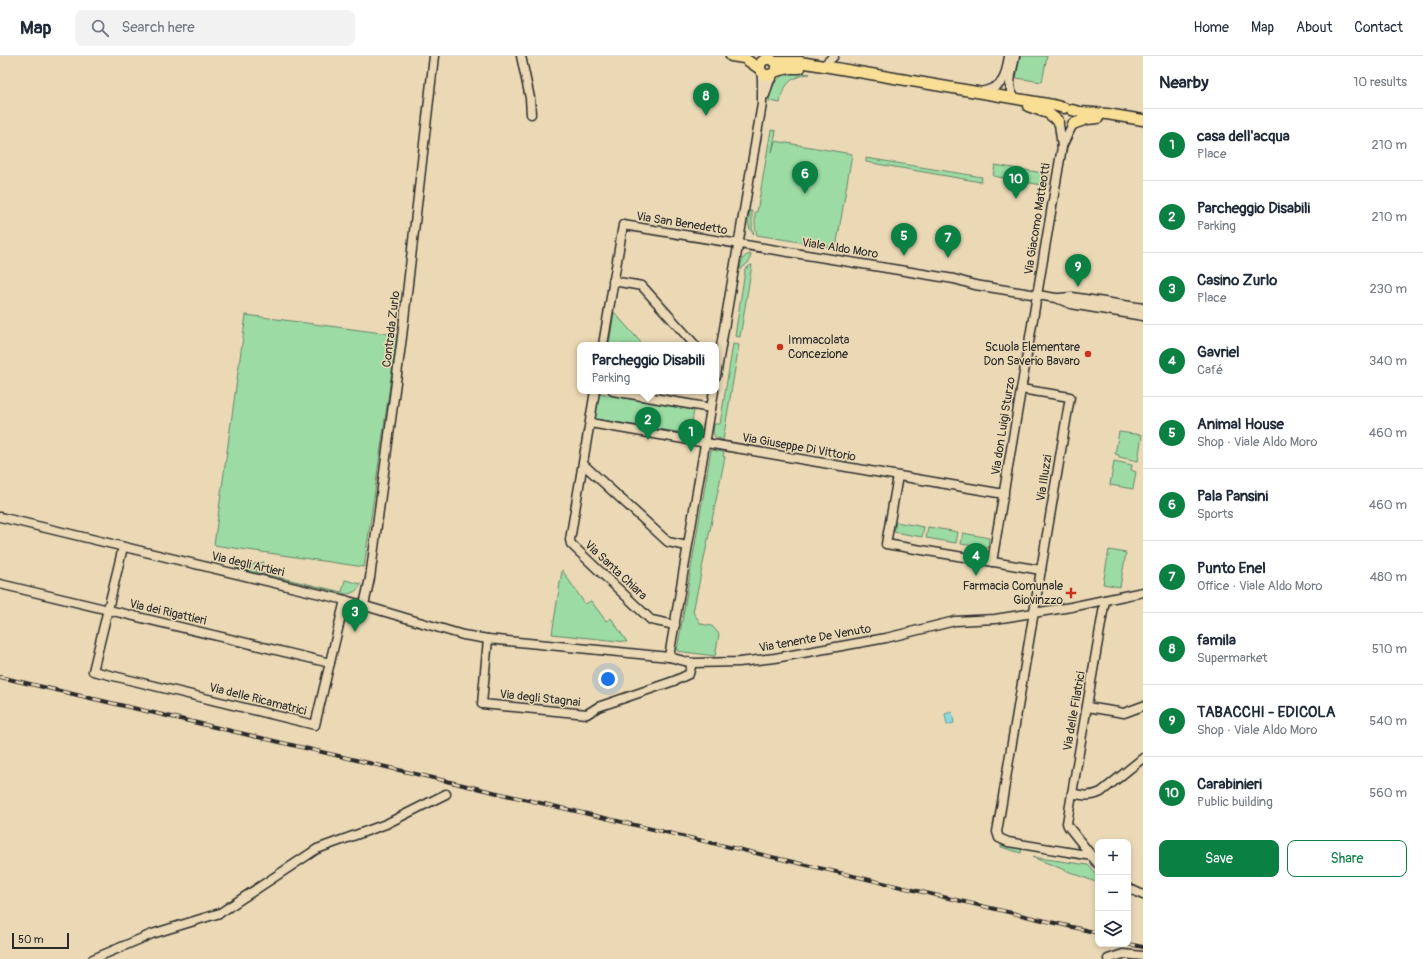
<!DOCTYPE html>
<meta charset="utf-8">
<style>
body{margin:0;font-family:Pangolin,sans-serif;background:#f2f2f3;color:#1f2937}
.controls{position:absolute;right:12px;bottom:12px;display:grid;overflow:hidden;border-radius:8px;box-shadow:0 2px 6px #0003}
.controls button{width:36px;height:36px;display:grid;place-items:center;padding:0;border:0;border-bottom:1px solid #e0e1e3;background:#fff;color:#1f2937;font:20px sans-serif}
.scale{position:absolute;left:12px;bottom:10px;width:57px;box-sizing:border-box;padding-left:4px;border:2px solid #2b2b2b;border-top:0;font-size:11px;line-height:14px;white-space:nowrap;color:#2b2b2b;-webkit-text-stroke:3px #ebd9b6;paint-order:stroke}
.you{position:absolute;left:608px;top:623px;width:14px;height:14px;margin:-10px;border:3px solid #fff;border-radius:50%;background:#1a73e8;box-shadow:0 0 0 6px #1a73e833}
.badge{display:grid;place-items:center;width:26px;height:26px;border-radius:50%;background:#0b8043;color:#fff;font-size:13px;font-weight:700}
.pin{position:absolute;translate:-50% -33px;filter:drop-shadow(0 1px 2px #0008)}
.pin::after{content:'';position:absolute;top:21px;width:14px;height:12px;background:inherit;clip-path:polygon(0 0,100% 0,50% 100%)}
.popup{position:absolute;left:577px;top:286px;width:142px;height:52px;box-sizing:border-box;display:grid;place-content:center;border-radius:8px;background:#fff;filter:drop-shadow(0 1px 3px #0005);font-size:13px;white-space:nowrap;color:#747a83}
.popup b{font-size:15px;color:#1f2937}
.popup::after{content:'';position:absolute;left:50%;top:100%;margin-left:-8px;border:8px solid transparent;border-top-color:#fff}
.list{margin:0;padding:0;list-style:none}
h2{display:flex;justify-content:space-between;align-items:center;height:52px;margin:0;padding:0 16px;font-size:17px}
h2 small{font-size:13px;font-weight:400;color:#747a83}
.list li{display:grid;grid-template-columns:26px 1fr auto;gap:12px;align-items:center;box-sizing:border-box;height:72px;padding:0 16px;border-top:1px solid #e0e1e3}
.list b{display:block;font-size:15px;white-space:nowrap}
.list p{margin:0;font-size:13px;white-space:nowrap;color:#747a83}
.list em{font-size:13px;font-style:normal;color:#747a83}
.actions{display:flex;gap:8px;padding:12px 16px}
.actions a{flex:1;padding:9px 0;border:1px solid #0b8043;border-radius:8px;text-align:center;font-size:14px;color:#0b8043}
.actions .main{background:#0b8043;color:#fff}
.icon{flex:none;width:22px;height:22px;fill:none;stroke:currentColor;stroke-width:2;stroke-linecap:round;stroke-linejoin:round}
.map{position:relative;flex:none;width:1143px;height:903px;overflow:hidden}
header{display:flex;align-items:center;gap:24px;box-sizing:border-box;height:56px;padding:0 20px;background:#fff;border-bottom:1px solid #e0e1e3}
header strong{font-size:19px}
nav{display:flex;gap:22px;margin-inline-start:auto;font-size:14px}
.search{width:280px;height:36px;background:#f2f2f3;display:flex;align-items:center;gap:10px;box-sizing:border-box;padding:0 14px;border-radius:8px;color:#747a83;font-size:15px}
main{display:flex}
aside{flex:1;background:#fff}
.map>svg:first-child{display:block}
.green{fill:#9cdca4;stroke:#648468}
.water{fill:#89dadf;stroke:#639497}
.lines{fill:none;stroke-linecap:round;stroke-linejoin:round}
.minor-casing{stroke:#2b2b2b;stroke-width:11}
.major-casing{stroke:#2b2b2b;stroke-width:13}
.minor{stroke:#ebd9b6;stroke-width:8}
.major{stroke:#f9df96;stroke-width:10}
.rail-casing{stroke:#2b2b2b;stroke-width:4}
.rail{stroke:#ebd9b6;stroke-width:2.5;stroke-dasharray:8;stroke-linecap:butt}
.poi-dot{fill:#c8321e;stroke:#ebd9b6;stroke-width:1.5}
.labels{text-anchor:middle;stroke-width:3;stroke-linejoin:round;paint-order:stroke}
.street-label{font-size:12px;fill:#2b2b2b;stroke:#ebd9b6}
.poi-label{font-size:12px;fill:#2b2b2b;stroke:#ebd9b6;text-anchor:end}
</style>
<header>
<strong>Map</strong>
<div class="search"><svg class="icon" aria-label="search" viewBox="0 0 24 24"><circle cx="10" cy="10" r="6"/><path d="M15 15l6 6"/></svg>Search here</div>
<nav><a>Home</a><a>Map</a><a>About</a><a>Contact</a></nav>
</header>
<main>
<div class="map">
<svg width="1143" height="903" viewBox="0 0 1143 903">
<rect width="100%" height="100%" fill="#ebd9b6"/>
<filter id="ink" filterUnits="userSpaceOnUse"><feTurbulence type="fractalNoise" baseFrequency=".025" numOctaves="2"/><feDisplacementMap in="SourceGraphic" scale="8" xChannelSelector="R" yChannelSelector="G"/><feConvolveMatrix kernelMatrix="1 2 1 2 8 2 1 2 1" color-interpolation-filters="sRGB"/></filter>
<g filter="url(#ink)">
<g class="green">
<path d="M1020 0H1047L1042 26 1016 22Z"/>
<path d="M788 16H797L810 18C791 20 783 29 780 47L769 45C771 31 775 23 788 16Z"/>
<path d="M771 74 776 75 772 96 775 85 852 98 836 192 757 179 755 170V156H757Z"/>
<path d="M866 102 982 121 981 126 866 106Z"/>
<path d="M995 109 1049 118 1047 130 993 120Z"/>
<path d="M750 155H752V172L754 178C746 171 749 164 750 155Z"/>
<path d="M751 198 749 206 740 214C741 206 742 199 751 198Z"/>
<path d="M751 209H752L740 281 735 280 745 215 744 214Z"/>
<path d="M614 256 643 289H609Z"/>
<path d="M246 259 397 279 364 511 214 489Z"/>
<path d="M733 288 739 289 723 384 715 381 713 377 714 368H720Z"/>
<path d="M599 337 694 354 690 378 595 363Z"/>
<path d="M1119 376 1142 379 1138 405 1119 401V399L1115 398Z"/>
<path d="M711 394 724 396 723 400 725 401 693 556 701 568 712 570 719 578 715 600 677 595Z"/>
<path d="M1114 405 1132 409 1131 414 1136 416 1133 433 1110 429Z"/>
<path d="M896 466 924 471 922 481 894 476Z"/>
<path d="M928 471 958 476 956 487 926 482Z"/>
<path d="M963 477 989 482 988 492 961 488Z"/>
<path d="M1109 494 1126 497 1120 531 1103 528Z"/>
<path d="M264 506 263 509 258 510 256 516 342 536 345 524 361 528C358 535 352 538 345 538L236 512Z"/>
<path d="M562 514 585 548 591 545 606 565 611 562 627 586 552 578Z"/>
<path d="M1001 789 1022 792 1021 797 1001 791Z"/>
<path d="M1032 801 1088 809 1098 820V827Z"/>
</g>
<path class="water" d="M952 656 954 667 947 669 945 658Z"/>
<g class="lines">
<g class="minor-casing">
<g id="minor">
<path d="M521 0 530 42 531 58"/>
<path d="M823 10 834 0"/>
<path d="M981 36C1005 30 1005 23 1009 0"/>
<path d="M765 39 769 26 774 17"/>
<path d="M1015 42C1005 31 1013 14 1015 0"/>
<path d="M1062 90 1073 68"/>
<path d="M613 225 642 230 695 289"/>
<path d="M1059 242 1072 241 1143 252"/>
<path d="M603 289 623 169 954 223 975 229 1056 242 1071 248 1143 260"/>
<path d="M716 320 762 48V23L761 15"/>
<path d="M1021 333 1070 341 997 776 999 782 1008 786 1092 800"/>
<path d="M595 335 570 484 571 488 651 564 675 569"/>
<path d="M613 335 711 352"/>
<path d="M590 367 1004 438"/>
<path d="M583 408 668 486 687 490"/>
<path d="M898 420 886 488 1041 514"/>
<path d="M0 461 345 544 463 579 488 583 669 601 692 607 739 606 775 602 886 582 955 565 995 563 1071 551 1143 536"/>
<path d="M123 491 93 615 315 669 345 544"/>
<path d="M992 506 1062 91 1059 68"/>
<path d="M0 528 330 607"/>
<path d="M364 549 370 522 402 281 434 0"/>
<path d="M488 583 482 648 587 658 598 651 674 625 689 618 692 607"/>
<path d="M669 601 714 335"/>
<path d="M1087 651 1124 657 1143 650"/>
<path d="M1072 737C1083 740 1091 741 1101 736L1143 702"/>
<path d="M1098 808 1068 770 1067 767 1105 544"/>
<path d="M1128 832 1143 839"/>
<path d="M93 903 152 878 220 857 317 793 386 768 446 738"/>
<path d="M1108 903 1123 898 1143 900"/>
</g>
</g>
<g class="major-casing">
<g id="major">
<path d="M731 0 744 2 760 13"/>
<circle cx="768" cy="11" r="8"/>
<path d="M775 6H800L1053 49 1064 52"/>
<path d="M776 15 790 12H800"/>
<path d="M1028 50 1048 57 1058 65"/>
<path d="M1072 54 1080 56 1107 58 1143 64"/>
<path d="M1073 68 1087 63 1098 62"/>
</g>
</g>
<use href="#minor" class="minor"/>
<use href="#major" class="major"/>
<g class="rail-casing">
<g id="rail">
<path d="M0 621 1098 877"/>
<path d="M1128 888 1143 891"/>
</g>
</g>
<use href="#rail" class="rail"/>
</g>
</g>
<g class="poi-dot">
<circle cx="780" cy="291" r="4"/>
<circle cx="1088" cy="298" r="4"/>
<path d="M1069 531h4v4h4v4h-4v4h-4v-4h-4v-4h4z"/>
</g>
<g class="labels">
<g class="street-label">
<text transform="translate(1037 163) rotate(-81)" y="4">Via Giacomo Matteotti</text>
<text transform="translate(682 167) rotate(9)" y="4">Via San Benedetto</text>
<text transform="translate(840 192) rotate(9)" y="4">Viale Aldo Moro</text>
<text transform="translate(391 273) rotate(-83)" y="4">Contrada Zurlo</text>
<text transform="translate(1003 370) rotate(-81)" y="4">Via don Luigi Sturzo</text>
<text transform="translate(799 391) rotate(10)" y="4">Via Giuseppe Di Vittorio</text>
<text transform="translate(1044 422) rotate(-81)" y="4">Via Illuzzi</text>
<text transform="translate(248 508) rotate(13)" y="4">Via degli Artieri</text>
<text transform="translate(616 514) rotate(43)" y="4">Via Santa Chiara</text>
<text transform="translate(168 556) rotate(13)" y="4">Via dei Rigattieri</text>
<text transform="translate(815 582) rotate(-10)" y="4">Via tenente De Venuto</text>
<text transform="translate(540 642) rotate(6)" y="4">Via degli Stagnai</text>
<text transform="translate(258 643) rotate(14)" y="4">Via delle Ricamatrici</text>
<text transform="translate(1074 655) rotate(-80)" y="4">Via delle Filatrici</text>
</g>
<g class="poi-label">
<text x="788" y="288" text-anchor="start">Immacolata<tspan x="788" dy="14">Concezione</tspan></text>
<text x="1080" y="295">Scuola Elementare<tspan x="1080" dy="14">Don Saverio Bavaro</tspan></text>
<text x="1063" y="534">Farmacia Comunale<tspan x="1063" dy="14">Giovinzzo</tspan></text>
</g>
</g>
</svg>
<div class="controls">
<button>+</button>
<button>−</button>
<button><svg class="icon" aria-label="layers" viewBox="0 0 24 24"><path d="M12 4l9 5-9 5-9-5zM3 14l9 5 9-5"/></svg></button>
</div>
<div class="scale">50 m</div>
<div class="you"></div>
<div class="pin badge" style="left:691px;top:396px">1</div>
<div class="pin badge" style="left:648px;top:384px">2</div>
<div class="popup"><b>Parcheggio Disabili</b>Parking</div>
<div class="pin badge" style="left:355px;top:576px">3</div>
<div class="pin badge" style="left:976px;top:520px">4</div>
<div class="pin badge" style="left:904px;top:200px">5</div>
<div class="pin badge" style="left:805px;top:138px">6</div>
<div class="pin badge" style="left:948px;top:202px">7</div>
<div class="pin badge" style="left:706px;top:60px">8</div>
<div class="pin badge" style="left:1078px;top:231px">9</div>
<div class="pin badge" style="left:1016px;top:143px">10</div>
</div>
<aside>
<h2>Nearby<small>10 results</small></h2>
<ul class="list">
<li><span class="badge">1</span><div><b>casa dell'acqua</b><p>Place</p></div><em>210 m</em></li>
<li><span class="badge">2</span><div><b>Parcheggio Disabili</b><p>Parking</p></div><em>210 m</em></li>
<li><span class="badge">3</span><div><b>Casino Zurlo</b><p>Place</p></div><em>230 m</em></li>
<li><span class="badge">4</span><div><b>Gavriel</b><p>Café</p></div><em>340 m</em></li>
<li><span class="badge">5</span><div><b>Animal House</b><p>Shop · Viale Aldo Moro</p></div><em>460 m</em></li>
<li><span class="badge">6</span><div><b>Pala Pansini</b><p>Sports</p></div><em>460 m</em></li>
<li><span class="badge">7</span><div><b>Punto Enel</b><p>Office · Viale Aldo Moro</p></div><em>480 m</em></li>
<li><span class="badge">8</span><div><b>famila</b><p>Supermarket</p></div><em>510 m</em></li>
<li><span class="badge">9</span><div><b>TABACCHI - EDICOLA</b><p>Shop · Viale Aldo Moro</p></div><em>540 m</em></li>
<li><span class="badge">10</span><div><b>Carabinieri</b><p>Public building</p></div><em>560 m</em></li>
</ul>
<div class="actions"><a class="main">Save</a><a>Share</a></div>
</aside>
</main>
